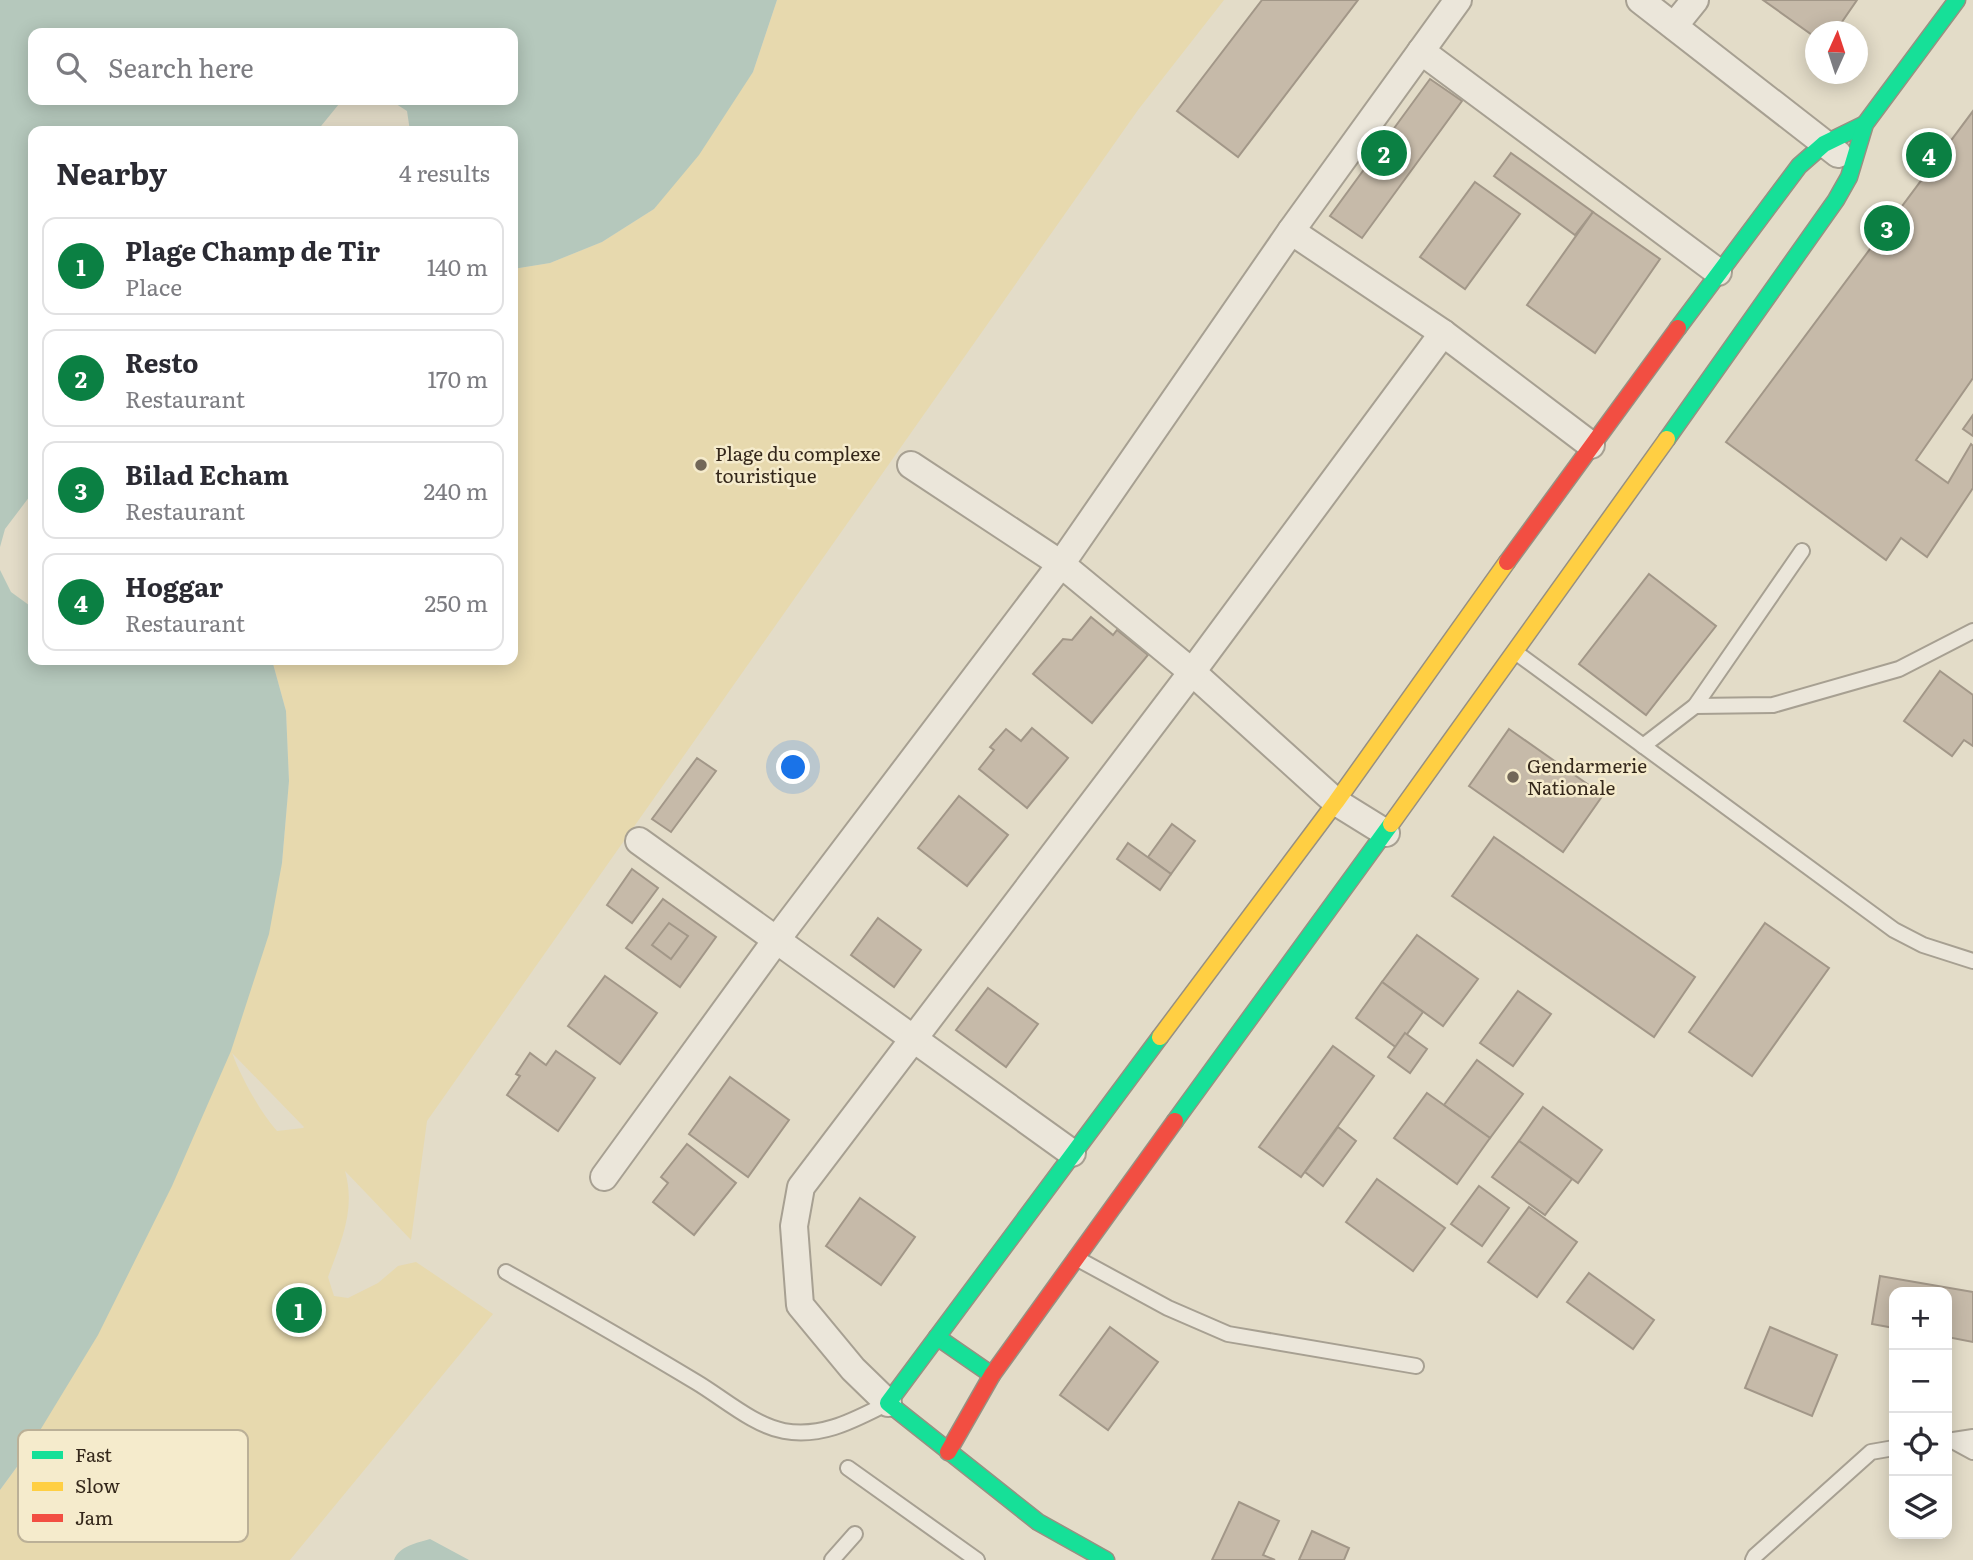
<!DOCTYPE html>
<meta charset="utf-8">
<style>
body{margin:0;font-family:Literata,serif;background:#f2f2f3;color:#2b2b33}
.controls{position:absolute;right:21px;bottom:21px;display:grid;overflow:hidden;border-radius:14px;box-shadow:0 4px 18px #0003}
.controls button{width:63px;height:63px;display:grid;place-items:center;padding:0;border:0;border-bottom:2px solid #e1e1e2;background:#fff;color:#2b2b33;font:35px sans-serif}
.compass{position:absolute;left:1805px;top:21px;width:63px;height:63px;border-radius:50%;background:#fff;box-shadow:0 4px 18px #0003;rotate:3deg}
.you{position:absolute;left:794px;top:768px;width:24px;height:24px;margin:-18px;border:5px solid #fff;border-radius:50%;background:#1a73e8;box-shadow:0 0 0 10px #1a73e833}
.badge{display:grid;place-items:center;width:46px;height:46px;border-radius:50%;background:#0b8043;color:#fff;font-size:23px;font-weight:700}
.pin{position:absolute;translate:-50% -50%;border:4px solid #fff;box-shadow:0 2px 7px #0006}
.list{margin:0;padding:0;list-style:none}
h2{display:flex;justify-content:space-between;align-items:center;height:91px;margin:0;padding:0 28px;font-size:30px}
h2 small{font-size:23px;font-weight:400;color:#7c7c81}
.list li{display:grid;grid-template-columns:46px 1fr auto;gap:21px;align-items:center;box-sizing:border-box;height:98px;margin:0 14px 14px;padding:0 14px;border:2px solid #e1e1e2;border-radius:14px}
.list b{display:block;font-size:26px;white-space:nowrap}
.list p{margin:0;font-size:23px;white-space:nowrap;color:#7c7c81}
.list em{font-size:23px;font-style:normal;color:#7c7c81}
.icon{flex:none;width:38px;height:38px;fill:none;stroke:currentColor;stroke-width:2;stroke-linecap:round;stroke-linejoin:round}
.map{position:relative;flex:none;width:1973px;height:1560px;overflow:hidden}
.search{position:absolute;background:#fff;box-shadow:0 4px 18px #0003;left:28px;top:28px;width:490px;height:77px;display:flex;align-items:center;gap:18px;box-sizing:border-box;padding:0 24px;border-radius:14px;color:#7c7c81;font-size:26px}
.panel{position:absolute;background:#fff;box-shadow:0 4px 18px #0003;left:28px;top:126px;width:490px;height:539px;border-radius:14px}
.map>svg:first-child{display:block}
.sand{fill:#e7d9ae;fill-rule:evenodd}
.water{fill:#b5c8bc}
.building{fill:#c6baa9;stroke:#a29788;stroke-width:2}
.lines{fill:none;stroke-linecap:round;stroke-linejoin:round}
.lane-casing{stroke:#a7a092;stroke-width:18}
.street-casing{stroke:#a7a092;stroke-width:30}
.fast-casing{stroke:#979082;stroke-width:19}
.slow-casing{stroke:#979082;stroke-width:19}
.jam-casing{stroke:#979082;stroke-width:19}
.lane{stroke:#ebe6da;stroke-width:14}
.street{stroke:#ebe6da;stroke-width:26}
.fast{stroke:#16e098;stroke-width:16}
.slow{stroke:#ffcf43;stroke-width:16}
.jam{stroke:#f24e42;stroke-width:16}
.poi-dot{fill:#726758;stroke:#f5ebcc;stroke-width:2.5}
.labels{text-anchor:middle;stroke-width:5;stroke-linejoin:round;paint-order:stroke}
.poi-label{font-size:19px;fill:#35281b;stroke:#f5ebcc;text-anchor:start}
.key{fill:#f5ebcc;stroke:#bbb097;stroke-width:2}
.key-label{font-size:19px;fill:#35281b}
</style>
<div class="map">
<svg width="1973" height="1560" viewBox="0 0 1973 1560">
<rect width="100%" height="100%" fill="#e3dcc8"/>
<path class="sand" d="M777 0H1224L1138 110 427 1121 411 1240 345 1171C356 1210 341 1241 328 1277L334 1296 348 1298 378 1283 398 1266 416 1262 493 1314 290 1560H0V1490L22 1460 282 863 289 781 286 711 272 660H513V269L550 263 602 242 654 209 753 72ZM232 1053 304 1127 303 1128 277 1131C259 1110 242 1079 232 1053Z"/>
<g class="water">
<path d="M0 0H777L753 72 699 155 654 209 602 242 550 263 513 269V131H410L407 111 390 100H513V33H33V100H353L339 104 317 131H33V492L5 529 0 547Z"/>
<path d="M0 570 11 592 33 608V660H272L286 711 289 781 282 863 269 934 231 1051 172 1186 98 1335 22 1460 0 1490Z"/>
<path d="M430 1539 469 1560H394C399 1546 417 1543 430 1539Z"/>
</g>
<g class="building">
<path d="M1262 0H1358L1238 157 1177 111Z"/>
<path d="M1763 0H1857L1835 32H1815V37Z"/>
<path d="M1430 79 1462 101 1362 238 1330 216Z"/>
<path d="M1973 111V378L1916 460 1948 483 1971 444 1973 446V488L1927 557 1901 538 1886 560 1726 442Z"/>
<path d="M1511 153 1593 212 1575 235 1494 176Z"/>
<path d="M1475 182 1520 214 1465 289 1420 257Z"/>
<path d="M1593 212 1660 259 1595 353 1527 305Z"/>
<path d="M1973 415V436L1963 429Z"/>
<path d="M1649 574 1716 626 1646 715 1579 664Z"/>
<path d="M1091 617 1113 635 1117 630 1148 655 1092 723 1033 674 1063 639 1072 640Z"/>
<path d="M1940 671 1973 695V746L1964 740 1952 756 1904 721Z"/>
<path d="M1032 728 1068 758 1027 808 979 769 994 750 990 747 1006 729 1021 741Z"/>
<path d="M1509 729 1603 795 1563 852 1469 786Z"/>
<path d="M697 758 716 771 671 832 652 819Z"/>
<path d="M959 796 1008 835 967 886 918 848Z"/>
<path d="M1172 824 1195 841 1171 874 1148 857Z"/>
<path d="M1494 837 1695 977 1654 1037 1452 896Z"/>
<path d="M1128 843 1171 874 1160 890 1117 859Z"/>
<path d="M632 869 658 888 632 923 607 905Z"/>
<path d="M663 899 716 937 680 987 626 948Z"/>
<path d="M878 918 921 950 894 987 851 955Z"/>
<path d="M669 923 688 936 671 959 652 945Z"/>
<path d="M1765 923 1829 968 1752 1076 1689 1032Z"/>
<path d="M1417 935 1478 979 1443 1026 1382 982Z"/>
<path d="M605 976 657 1013 620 1064 568 1026Z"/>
<path d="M1382 982 1423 1012 1397 1048 1356 1018Z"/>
<path d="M988 988 1038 1024 1006 1067 956 1030Z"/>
<path d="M1518 991 1551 1014 1513 1066 1480 1043Z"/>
<path d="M1405 1033 1427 1049 1410 1073 1388 1057Z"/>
<path d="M1333 1046 1374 1076 1301 1177 1259 1147Z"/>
<path d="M556 1051 595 1078 558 1131 507 1095 520 1076 516 1074 530 1053 546 1065Z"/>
<path d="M1477 1060 1523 1094 1490 1138 1444 1105Z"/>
<path d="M730 1077 789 1120 748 1177 689 1134Z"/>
<path d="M1427 1093 1490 1138 1457 1184 1394 1138Z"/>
<path d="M1543 1107 1602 1150 1578 1183 1519 1141Z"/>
<path d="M1338 1127 1356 1141 1323 1186 1305 1172Z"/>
<path d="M1519 1141 1572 1179 1545 1215 1492 1177Z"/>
<path d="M687 1144 736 1183 694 1235 653 1202 668 1183 661 1177Z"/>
<path d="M1377 1179 1445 1228 1413 1271 1346 1222Z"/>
<path d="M1479 1186 1509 1208 1482 1246 1451 1224Z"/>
<path d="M860 1198 915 1237 881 1285 826 1246Z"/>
<path d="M1529 1207 1577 1242 1537 1297 1488 1262Z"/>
<path d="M1589 1273 1654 1320 1633 1349 1567 1302Z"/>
<path d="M1880 1276 1973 1292V1342L1947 1337V1292H1894V1328L1872 1324Z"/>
<path d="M1110 1327 1158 1362 1108 1430 1060 1395Z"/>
<path d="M1770 1327 1837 1355 1812 1416 1745 1388Z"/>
<path d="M1239 1502 1279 1521 1263 1555 1275 1560H1212Z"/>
<path d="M1312 1531 1349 1548 1344 1560H1299Z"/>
</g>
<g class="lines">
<g class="lane-casing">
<g id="lane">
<path d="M1518 654 1894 930 1923 945 1973 961"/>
<path d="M1695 706 1773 705 1899 669 1973 631"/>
<path d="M1643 746 1695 706 1802 551"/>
<path d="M1076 1258 1168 1308 1228 1334 1416 1366"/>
<path d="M506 1272C570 1308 633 1344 696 1382 723 1398 753 1425 784 1431 822 1438 854 1420 886 1404"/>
<path d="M1951 1440 1973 1452"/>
<path d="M1947 1441 1973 1437"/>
<path d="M848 1468 977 1560"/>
<path d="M832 1560 855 1534"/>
<path d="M1753 1560 1755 1556 1871 1452 1894 1448"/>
</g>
</g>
<g class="street-casing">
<g id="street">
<path d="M1640 0 1838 154"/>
<path d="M1674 26 1695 0"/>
<path d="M1421 51 1718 272"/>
<path d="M1291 231 1443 333 1591 445"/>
<path d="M911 465 1061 564 1192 672 1336 802 1386 833"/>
<path d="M639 841 1072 1153"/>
<path d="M604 1177 777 939 1061 564 1291 231 1458 0"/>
<path d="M888 1403 853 1369 800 1305 794 1226 801 1187 1192 672 1443 333"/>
</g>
</g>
<g class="fast-casing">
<g id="fast">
<path d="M1678 328 1799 166 1824 144 1865 124"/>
<path d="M1667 439 1836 200 1849 177 1865 124 1957 0"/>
<path d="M1175 1121 1391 824"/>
<path d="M937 1337 992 1375"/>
<path d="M1106 1560 1038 1522 888 1403 1160 1037"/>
</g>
</g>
<g class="slow-casing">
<g id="slow">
<path d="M1391 824 1667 439"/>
<path d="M1160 1037 1336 802 1507 562"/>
</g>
</g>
<g class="jam-casing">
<g id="jam">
<path d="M1507 562 1678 328"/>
<path d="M948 1452 992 1375 1175 1121"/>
</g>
</g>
<use href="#lane" class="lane"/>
<use href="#street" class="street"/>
<use href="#fast" class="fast"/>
<use href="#slow" class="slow"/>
<use href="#jam" class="jam"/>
</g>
<g class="poi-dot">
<circle cx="701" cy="465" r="7"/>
<circle cx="1513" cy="777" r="7"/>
</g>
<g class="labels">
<g class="poi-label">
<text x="715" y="461">Plage du complexe<tspan x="715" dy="22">touristique</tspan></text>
<text x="1527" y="773">Gendarmerie<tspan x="1527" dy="22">Nationale</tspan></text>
</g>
</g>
<rect x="18" y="1430" width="230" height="112" rx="10" class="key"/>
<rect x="32" y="1451" width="31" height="8" fill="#16e098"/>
<rect x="32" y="1482" width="31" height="9" fill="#ffcf43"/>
<rect x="32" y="1514" width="31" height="8" fill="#f24e42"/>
<g class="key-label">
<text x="75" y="1462">Fast</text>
<text x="75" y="1493">Slow</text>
<text x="75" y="1525">Jam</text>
</g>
</svg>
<div class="controls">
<button>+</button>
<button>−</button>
<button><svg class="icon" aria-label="locate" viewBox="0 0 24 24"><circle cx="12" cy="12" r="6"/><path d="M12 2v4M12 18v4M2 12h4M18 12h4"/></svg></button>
<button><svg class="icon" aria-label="layers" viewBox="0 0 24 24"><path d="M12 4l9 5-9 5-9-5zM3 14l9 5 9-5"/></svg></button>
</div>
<svg class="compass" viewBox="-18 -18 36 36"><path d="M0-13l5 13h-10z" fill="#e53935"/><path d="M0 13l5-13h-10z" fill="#7c7c81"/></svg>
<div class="you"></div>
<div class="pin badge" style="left:299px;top:1310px">1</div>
<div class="pin badge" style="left:1384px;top:153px">2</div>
<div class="pin badge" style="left:1887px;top:228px">3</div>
<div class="pin badge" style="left:1929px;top:155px">4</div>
<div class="search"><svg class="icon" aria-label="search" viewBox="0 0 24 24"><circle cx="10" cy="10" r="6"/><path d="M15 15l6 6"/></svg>Search here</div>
<section class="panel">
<h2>Nearby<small>4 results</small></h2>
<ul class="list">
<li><span class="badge">1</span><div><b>Plage Champ de Tir</b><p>Place</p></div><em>140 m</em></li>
<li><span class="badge">2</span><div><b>Resto</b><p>Restaurant</p></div><em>170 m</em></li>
<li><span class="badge">3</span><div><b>Bilad Echam</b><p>Restaurant</p></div><em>240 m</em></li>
<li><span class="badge">4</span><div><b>Hoggar</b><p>Restaurant</p></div><em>250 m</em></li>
</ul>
</section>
</div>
